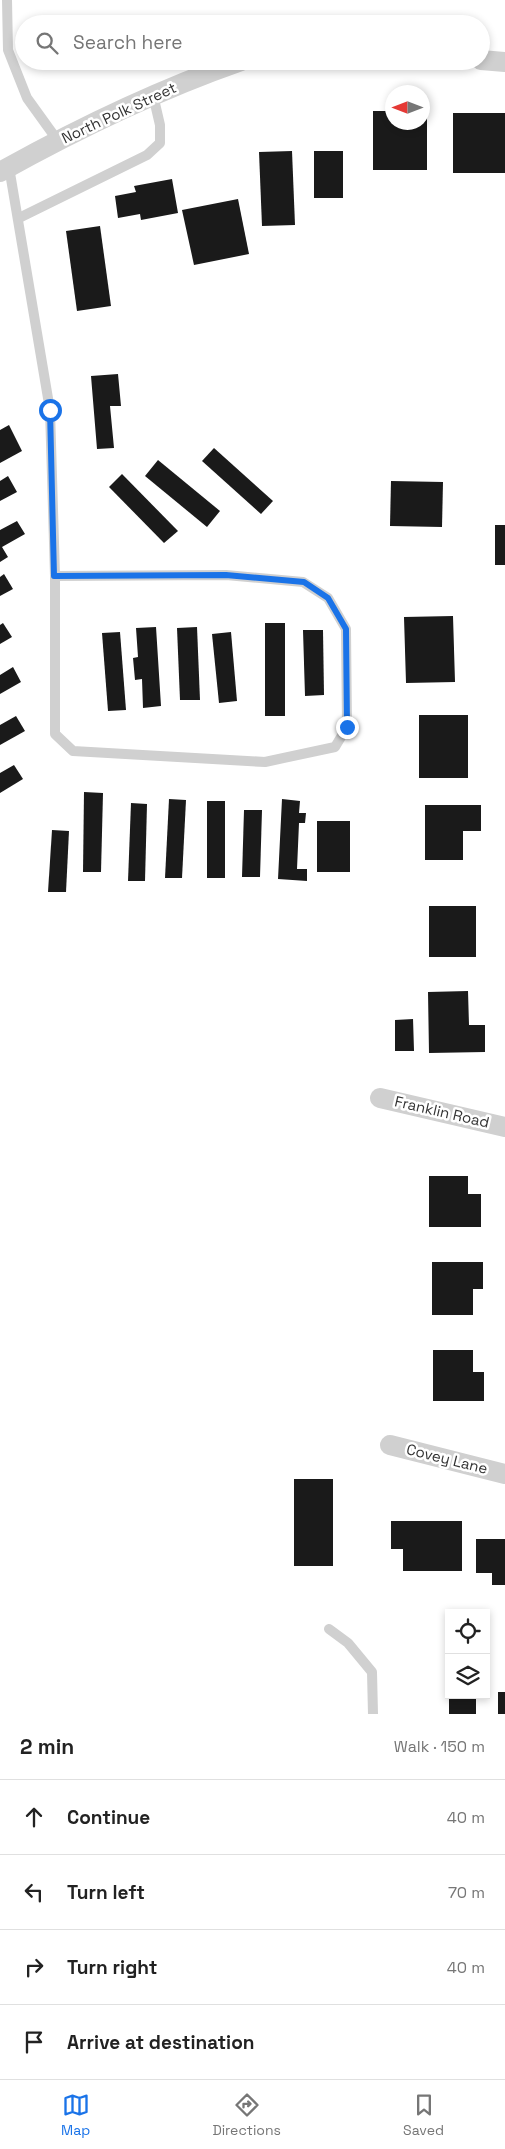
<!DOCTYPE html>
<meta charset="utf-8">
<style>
body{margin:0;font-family:"Space Grotesk",sans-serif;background:#f6f6f6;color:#222}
.controls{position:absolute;right:15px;bottom:15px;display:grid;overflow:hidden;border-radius:0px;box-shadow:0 2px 8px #0003}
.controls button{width:45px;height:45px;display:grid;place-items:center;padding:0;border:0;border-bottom:1px solid #e0e0e0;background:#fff;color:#222;font:25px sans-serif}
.compass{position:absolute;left:385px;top:85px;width:45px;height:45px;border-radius:50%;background:#fff;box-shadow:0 2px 8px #0003;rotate:270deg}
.stop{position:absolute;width:15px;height:15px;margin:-11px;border:4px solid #1a73e8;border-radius:50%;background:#fff}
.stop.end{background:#1a73e8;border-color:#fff;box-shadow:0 1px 5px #0008}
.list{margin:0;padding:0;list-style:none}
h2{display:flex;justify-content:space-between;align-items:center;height:65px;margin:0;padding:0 20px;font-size:21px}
h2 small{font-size:16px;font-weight:400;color:#767676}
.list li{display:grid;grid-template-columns:32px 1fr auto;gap:15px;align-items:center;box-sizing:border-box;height:75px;padding:0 20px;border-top:1px solid #e0e0e0}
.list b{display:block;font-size:19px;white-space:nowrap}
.list em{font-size:16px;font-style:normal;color:#767676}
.icon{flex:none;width:28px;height:28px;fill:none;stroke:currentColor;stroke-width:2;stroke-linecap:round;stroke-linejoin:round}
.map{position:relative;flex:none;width:505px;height:1714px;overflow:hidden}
.search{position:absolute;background:#fff;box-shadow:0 2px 8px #0003;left:15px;right:15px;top:15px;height:55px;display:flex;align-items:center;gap:12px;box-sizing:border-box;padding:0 18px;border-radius:28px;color:#767676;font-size:19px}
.sheet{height:365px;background:#fff}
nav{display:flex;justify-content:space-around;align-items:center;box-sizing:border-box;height:70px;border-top:1px solid #e0e0e0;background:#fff;font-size:14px;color:#767676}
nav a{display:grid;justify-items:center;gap:2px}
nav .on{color:#1a73e8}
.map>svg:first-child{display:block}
.building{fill:#1a1a1a}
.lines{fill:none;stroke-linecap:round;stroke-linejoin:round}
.service{stroke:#d0d0d0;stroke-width:10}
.minor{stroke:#d0d0d0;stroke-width:20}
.route{stroke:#1a73e8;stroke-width:6}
.labels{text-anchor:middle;stroke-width:5;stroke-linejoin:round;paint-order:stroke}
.street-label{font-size:15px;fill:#333;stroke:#fff}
</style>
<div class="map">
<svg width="505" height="1714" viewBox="0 0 505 1714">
<rect width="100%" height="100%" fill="#fff"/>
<g class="building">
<path d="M373 111H392V122H422V111H427V170H373Z"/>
<rect x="453" y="113" width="52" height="60"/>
<path d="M292 151 295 225 262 226 259 152Z"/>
<rect x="314" y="151" width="29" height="47"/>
<path d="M172 179 178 213 141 220 140 214 118 218 115 196 136 192 134 186Z"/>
<path d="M238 199 249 254 194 265 182 210Z"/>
<path d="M100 226 111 306 77 311 66 231Z"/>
<path d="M118 374 121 406H110L114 448 97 449 91 376Z"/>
<path d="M9 425 22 451 0 463V430Z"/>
<path d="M214 448 273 501 261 514 202 461Z"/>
<path d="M158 460 220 511 207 527 145 476Z"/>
<path d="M122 474 178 531 164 543 109 487Z"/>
<path d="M8 476 17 492 0 501V481Z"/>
<path d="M391 481 443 482 442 527 390 526Z"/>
<path d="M17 521 25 534 2 547 8 557 0 562V530Z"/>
<rect x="495" y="525" width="10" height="40"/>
<path d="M4 574 13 589 0 596V577Z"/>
<path d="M453 616 455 682 406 683 404 617Z"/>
<path d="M3 623 12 637 0 644V625Z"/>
<rect x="265" y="623" width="20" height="93"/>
<path d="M156 627 161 706 143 708 142 679 135 680 133 658 138 657 136 628Z"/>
<path d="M197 627 200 700H180L177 628Z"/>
<path d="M303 630H323L324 695 305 696Z"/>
<path d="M120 632 126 710 108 711 102 633Z"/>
<path d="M231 632 237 701 219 703 212 634Z"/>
<path d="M13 667 21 682 0 694V675Z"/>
<rect x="419" y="715" width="49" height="63"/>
<path d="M16 716 25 731 0 745V725Z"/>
<path d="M14 765 23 779 0 793V773Z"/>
<path d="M84 792 103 793 101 872H83Z"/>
<path d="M169 799 186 800 182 878H165Z"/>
<path d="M282 799 300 801 299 813H306L305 823H299L297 869H307V881L278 879Z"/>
<rect x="207" y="801" width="18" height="77"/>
<path d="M131 803 147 804 145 881H128Z"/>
<path d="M425 805H481V831H463V860H425Z"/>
<path d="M244 810H262L260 877H242Z"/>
<rect x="317" y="821" width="33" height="51"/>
<path d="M52 830 69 831 66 892H48Z"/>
<rect x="429" y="906" width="47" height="51"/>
<path d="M468 991 469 1025H485V1052L429 1053 428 992Z"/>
<path d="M413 1019 414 1051H395V1020Z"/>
<path d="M429 1176H468V1194H481V1227H429Z"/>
<path d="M432 1262H483V1289H473V1315H432Z"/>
<path d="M433 1350H473V1372H484V1401H433Z"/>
<rect x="294" y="1479" width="39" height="87"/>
<path d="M391 1521H462V1571H403V1549H391Z"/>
<path d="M476 1539H505V1585H492V1573H476Z"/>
<rect x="498" y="1692" width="7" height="22"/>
<path d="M476 1697V1714H449V1698Z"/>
</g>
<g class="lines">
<g class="service">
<path d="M7 0 8 50 27 98 58 141"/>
<path d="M9 167 50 410 55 576"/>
<path d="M19 218 147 155 160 143V125L153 95"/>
<path d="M226 575 303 582 328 598 346 629 347 727 335 747 265 762 73 751 55 734V576Z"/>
<path d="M329 1629 348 1643 372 1672 373 1714"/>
</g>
<g class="minor">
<path d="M481 60 505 62"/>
<path d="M0 172C77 129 158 90 241 61"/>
<path d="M380 1098 505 1127"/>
<path d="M390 1445 505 1474"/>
</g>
</g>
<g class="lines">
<path class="route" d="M50 410 54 576 226 575 304 582 328 598 346 629 347 727"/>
</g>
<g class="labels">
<g class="street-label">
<text transform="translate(119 113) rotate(-25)" y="5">North Polk Street</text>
<text transform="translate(442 1112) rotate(13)" y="5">Franklin Road</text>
<text transform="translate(447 1459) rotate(14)" y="5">Covey Lane</text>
</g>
</g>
</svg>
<div class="controls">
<button><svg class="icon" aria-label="locate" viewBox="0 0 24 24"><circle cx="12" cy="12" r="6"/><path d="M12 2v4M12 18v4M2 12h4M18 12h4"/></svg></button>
<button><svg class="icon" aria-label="layers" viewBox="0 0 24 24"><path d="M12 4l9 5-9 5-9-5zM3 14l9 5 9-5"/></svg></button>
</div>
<svg class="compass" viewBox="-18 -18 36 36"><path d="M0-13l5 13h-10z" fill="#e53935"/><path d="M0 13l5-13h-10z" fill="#767676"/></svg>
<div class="stop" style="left:50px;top:410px"></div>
<div class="stop end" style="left:347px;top:727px"></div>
<div class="search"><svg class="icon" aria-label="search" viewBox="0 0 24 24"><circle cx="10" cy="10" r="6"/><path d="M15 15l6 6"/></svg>Search here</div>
</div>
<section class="sheet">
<h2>2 min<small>Walk · 150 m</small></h2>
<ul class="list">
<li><svg class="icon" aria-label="ahead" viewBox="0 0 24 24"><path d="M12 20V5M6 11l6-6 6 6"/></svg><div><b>Continue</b></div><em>40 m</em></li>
<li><svg class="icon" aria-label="left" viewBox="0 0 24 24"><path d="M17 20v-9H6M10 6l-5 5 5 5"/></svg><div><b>Turn left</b></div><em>70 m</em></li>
<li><svg class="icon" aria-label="right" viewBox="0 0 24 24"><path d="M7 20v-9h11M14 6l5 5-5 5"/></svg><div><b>Turn right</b></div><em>40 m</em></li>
<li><svg class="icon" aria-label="arrive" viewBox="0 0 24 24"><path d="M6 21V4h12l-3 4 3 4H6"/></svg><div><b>Arrive at destination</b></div></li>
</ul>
</section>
<nav>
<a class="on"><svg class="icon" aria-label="map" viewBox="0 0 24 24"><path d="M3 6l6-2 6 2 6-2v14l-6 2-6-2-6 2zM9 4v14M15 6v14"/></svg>Map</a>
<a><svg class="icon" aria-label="directions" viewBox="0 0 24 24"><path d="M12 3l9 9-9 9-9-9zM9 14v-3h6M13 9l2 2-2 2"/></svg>Directions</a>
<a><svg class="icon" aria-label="saved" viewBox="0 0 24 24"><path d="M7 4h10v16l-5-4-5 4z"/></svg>Saved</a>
</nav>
